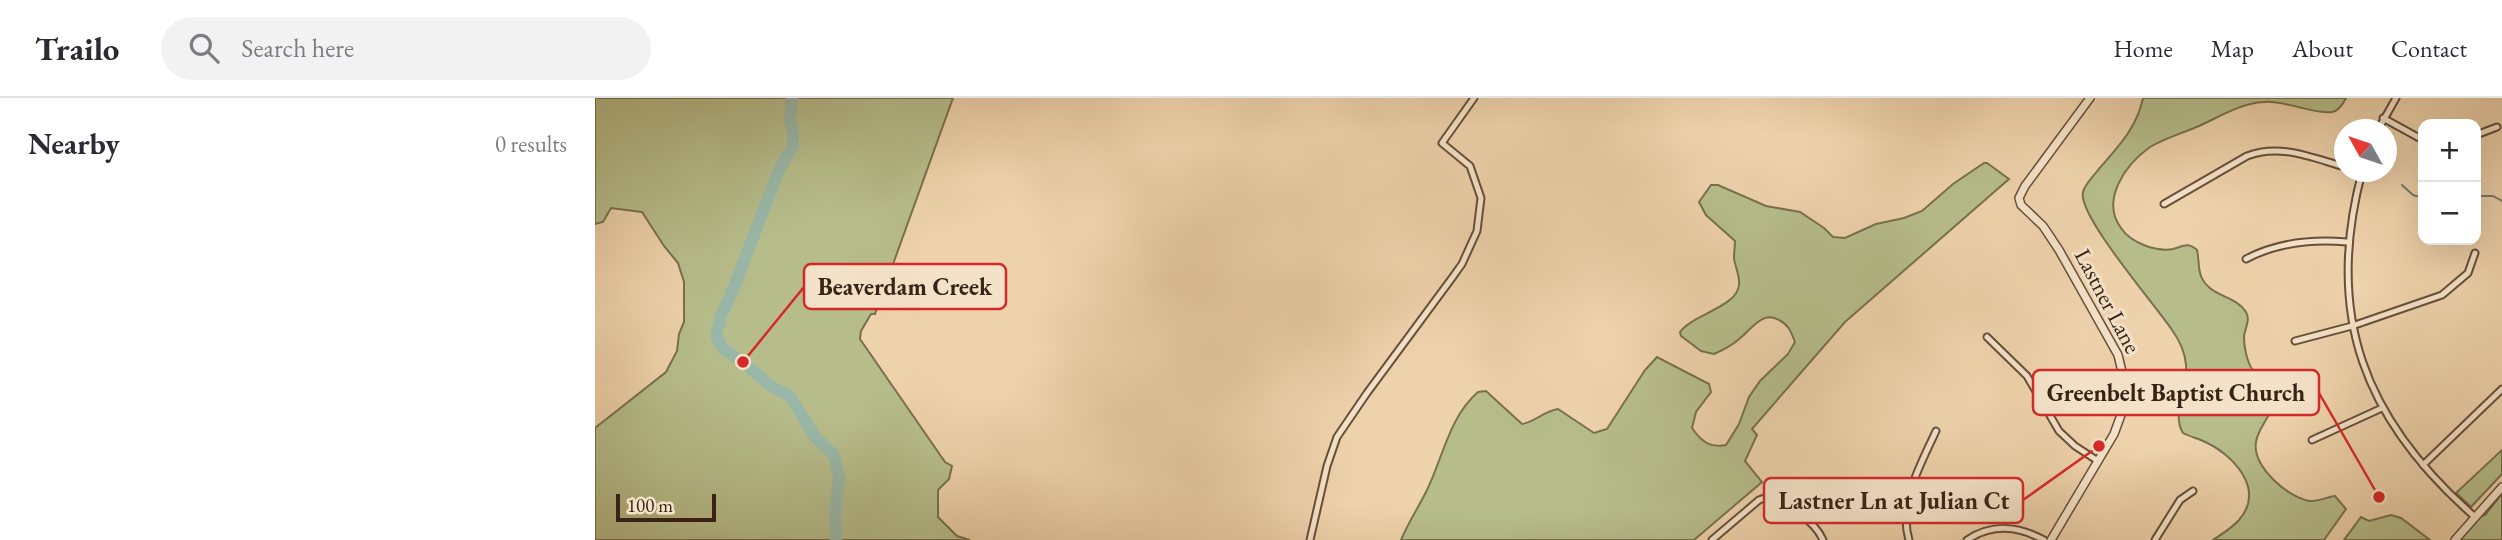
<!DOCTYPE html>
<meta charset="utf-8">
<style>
body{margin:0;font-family:"EB Garamond",serif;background:#f2f2f3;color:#2b2b33}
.controls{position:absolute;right:21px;top:21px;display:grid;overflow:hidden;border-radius:14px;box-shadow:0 7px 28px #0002}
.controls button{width:63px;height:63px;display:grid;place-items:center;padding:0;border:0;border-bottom:2px solid #e1e1e2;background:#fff;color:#2b2b33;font:35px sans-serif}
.compass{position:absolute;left:1739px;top:21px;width:63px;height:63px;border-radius:50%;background:#fff;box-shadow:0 7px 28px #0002;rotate:310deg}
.scale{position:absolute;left:21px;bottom:18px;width:100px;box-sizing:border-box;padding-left:7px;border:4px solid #3a2315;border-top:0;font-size:19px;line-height:24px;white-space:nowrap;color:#3a2315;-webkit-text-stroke:5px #f4e2c8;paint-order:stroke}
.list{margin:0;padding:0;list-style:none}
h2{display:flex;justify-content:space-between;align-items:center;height:91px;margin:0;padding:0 28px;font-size:30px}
h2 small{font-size:23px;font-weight:400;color:#7c7c81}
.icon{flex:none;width:38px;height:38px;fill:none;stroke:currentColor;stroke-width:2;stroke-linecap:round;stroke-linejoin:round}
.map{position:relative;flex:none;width:1907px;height:442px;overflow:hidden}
header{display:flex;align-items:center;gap:42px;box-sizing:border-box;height:98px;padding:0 35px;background:#fff;border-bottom:2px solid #e1e1e2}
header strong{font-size:33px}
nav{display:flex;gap:38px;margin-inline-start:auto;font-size:24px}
.search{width:490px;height:63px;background:#f2f2f3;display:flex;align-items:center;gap:18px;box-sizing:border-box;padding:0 24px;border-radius:38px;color:#7c7c81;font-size:26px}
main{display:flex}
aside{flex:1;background:#fff}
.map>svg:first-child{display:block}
.green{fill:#b6bd8b;stroke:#787050;stroke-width:2}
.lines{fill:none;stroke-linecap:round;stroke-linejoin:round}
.stream{stroke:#737c6e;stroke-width:2}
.river{stroke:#99b8a9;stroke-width:12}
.minor-casing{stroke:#674f3a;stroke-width:9}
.tertiary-casing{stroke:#674f3a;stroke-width:10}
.minor{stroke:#f4e2c8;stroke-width:5}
.tertiary{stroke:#f4e2c8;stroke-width:7}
.labels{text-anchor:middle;stroke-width:6;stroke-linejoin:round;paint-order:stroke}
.street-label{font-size:23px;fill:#3a2315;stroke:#f4e2c8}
.leader{fill:none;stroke:#d62828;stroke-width:2.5}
.callout-dot{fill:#d62828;stroke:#f4e2c8;stroke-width:2.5}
.callout{fill:#f4e2c8;stroke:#d62828;stroke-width:2.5}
.callout-label{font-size:24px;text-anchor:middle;font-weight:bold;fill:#3a2315}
</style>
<header>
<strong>Trailo</strong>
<div class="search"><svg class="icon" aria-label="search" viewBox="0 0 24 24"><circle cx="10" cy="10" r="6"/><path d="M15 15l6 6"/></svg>Search here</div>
<nav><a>Home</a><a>Map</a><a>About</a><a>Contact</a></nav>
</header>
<main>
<aside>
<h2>Nearby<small>0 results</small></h2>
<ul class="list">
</ul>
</aside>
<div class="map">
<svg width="1907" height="442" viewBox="0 0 1907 442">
<rect width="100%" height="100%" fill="#eed2ab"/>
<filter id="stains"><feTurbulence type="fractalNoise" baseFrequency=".00286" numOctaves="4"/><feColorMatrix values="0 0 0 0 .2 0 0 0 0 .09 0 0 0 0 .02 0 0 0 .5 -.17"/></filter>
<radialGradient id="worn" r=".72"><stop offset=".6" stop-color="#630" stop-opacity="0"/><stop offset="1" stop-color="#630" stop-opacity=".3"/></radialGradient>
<g class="green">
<path d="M0 0H358L280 216H276L266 233 265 241 350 364 357 368 354 381 343 392V419L362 438 375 442H0V330L71 274 82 253 84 236 89 224V184L83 165 69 148 47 114 16 110 8 124 0 126Z"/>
<path d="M1548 0H1751C1748 6 1744 13 1737 14 1721 17 1689 2 1669 4 1646 5 1624 19 1604 28 1588 35 1570 40 1555 49 1531 66 1505 102 1526 130 1536 145 1561 154 1578 151 1589 148 1593 144 1602 152 1604 160 1603 171 1606 178 1614 199 1641 197 1651 214 1656 223 1649 231 1649 240 1649 249 1652 263 1657 271 1663 281 1679 286 1679 299 1679 316 1663 329 1661 344 1657 368 1692 399 1714 403 1722 404 1732 399 1740 398L1751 411 1729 442H1618C1627 436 1637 430 1644 422 1671 391 1638 356 1608 343 1602 340 1595 339 1588 335 1576 316 1593 289 1591 267 1590 254 1585 243 1577 232 1562 209 1482 117 1488 94 1490 86 1498 79 1503 72 1522 50 1542 30 1548 0Z"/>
<path d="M1389 65H1392L1414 81 1250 224 1157 331 1162 337 1150 363 1167 384 1099 442H806C813 425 823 410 831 394 848 360 854 319 883 294L891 293 927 326C940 324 949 313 963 311L999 335 1012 331 1050 272 1062 259 1114 286 1116 294 1101 314 1097 330C1106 343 1114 350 1131 347L1144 326 1154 299 1165 283 1193 256 1200 244C1196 234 1194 227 1184 222 1167 212 1156 232 1143 242 1136 248 1128 252 1119 256L1106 253 1086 238 1085 234C1098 216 1142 209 1144 187 1145 177 1140 169 1139 160 1139 154 1140 148 1140 143L1111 117 1104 104 1116 87H1123L1171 108 1205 114 1229 130 1238 139 1250 140 1281 126 1309 120 1327 113 1358 86Z"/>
<path d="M1907 352V376L1876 409 1861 395Z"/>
<path d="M1907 396V442H1861L1880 419 1890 417Z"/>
<path d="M1796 417 1806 420 1835 442H1749L1766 419 1774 423Z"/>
</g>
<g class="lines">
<g class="stream">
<path d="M1807 87 1818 97 1828 100"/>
<path d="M1881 98H1898L1907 103"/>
</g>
<path class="river" d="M197 0 195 23 198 34V48L183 74 136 197 127 215 121 237 128 251 148 264 177 289 195 298 220 339 239 357 244 379 240 418 241 442"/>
<g class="minor-casing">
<g id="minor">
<path d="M1788 20 1828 42"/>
<path d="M1783 32 1801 0"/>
<path d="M1881 37 1902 29"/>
<path d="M1767 74C1729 217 1769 322 1880 419"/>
<path d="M1569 106 1652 58C1685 45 1718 60 1750 69"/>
<path d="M1651 161C1683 144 1717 141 1752 144"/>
<path d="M1392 239 1432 278 1464 333 1480 348 1503 363"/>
<path d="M1700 243 1757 228 1847 197 1873 175 1880 155"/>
<path d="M1717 342 1787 310"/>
<path d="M1828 367 1907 291"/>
<path d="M715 442 732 368 742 339 772 295 857 180 867 166 882 133 886 100 875 68 847 45 879 0"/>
<path d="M1117 442 1164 402 1172 399C1191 404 1220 423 1228 442"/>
<path d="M1314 442C1303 405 1326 366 1341 333"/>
<path d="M1372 442C1398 425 1423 428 1449 442"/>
<path d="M1560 442 1585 402 1598 393"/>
</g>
</g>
<g class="tertiary-casing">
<g id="tertiary">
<path d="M1456 442 1519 336 1530 306V286L1523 257 1464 152 1448 128 1426 107 1424 100 1430 88 1495 0"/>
<path d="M1860 442 1907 389"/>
</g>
</g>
<use href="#minor" class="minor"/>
<use href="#tertiary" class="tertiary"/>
</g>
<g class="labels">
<g class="street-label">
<text transform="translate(1513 203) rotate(62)" y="8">Lastner Lane</text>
</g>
</g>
<path class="leader" d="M148 264L209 189M1784 399L1724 295M1504 348L1428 402"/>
<g class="callout-dot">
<circle cx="148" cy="264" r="7"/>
<circle cx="1784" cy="399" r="7"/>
<circle cx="1504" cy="348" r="7"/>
</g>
<g class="callout">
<rect x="209" y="166" width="202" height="45" rx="7"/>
<rect x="1438" y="272" width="286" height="45" rx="7"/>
<rect x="1169" y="380" width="259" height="45" rx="7"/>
</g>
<g class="callout-label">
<text x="310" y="197">Beaverdam Creek</text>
<text x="1581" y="303">Greenbelt Baptist Church</text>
<text x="1299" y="411">Lastner Ln at Julian Ct</text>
</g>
<rect width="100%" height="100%" filter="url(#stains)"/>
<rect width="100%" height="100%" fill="url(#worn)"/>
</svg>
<div class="controls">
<button>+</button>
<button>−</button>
</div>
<svg class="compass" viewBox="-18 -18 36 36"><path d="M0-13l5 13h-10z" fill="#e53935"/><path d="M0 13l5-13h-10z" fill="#7c7c81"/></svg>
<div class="scale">100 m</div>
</div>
</main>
